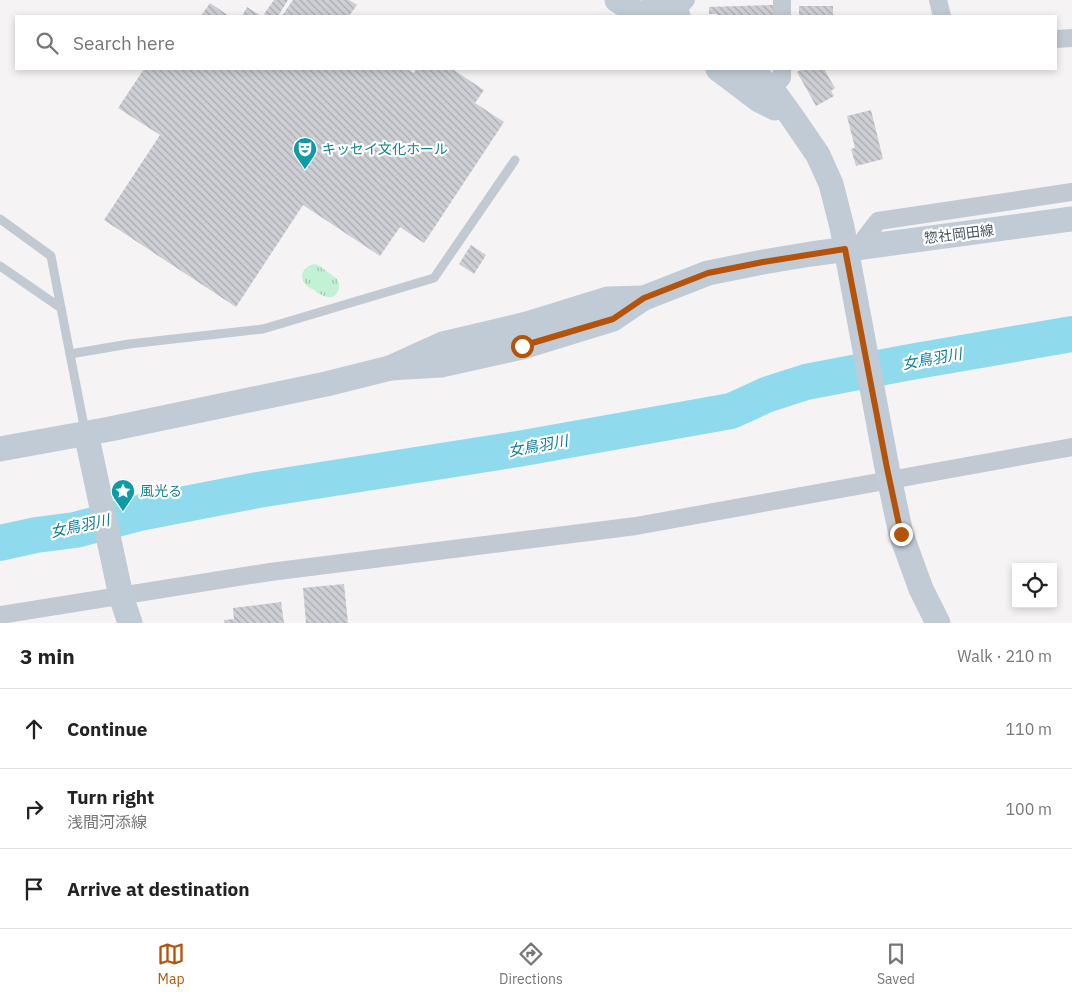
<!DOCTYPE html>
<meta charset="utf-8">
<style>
body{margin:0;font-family:"IBM Plex Sans","Noto Sans JP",sans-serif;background:#f2f2f2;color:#222}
.controls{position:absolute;right:15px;bottom:15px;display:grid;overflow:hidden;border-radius:0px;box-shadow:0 2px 8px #0003}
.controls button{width:45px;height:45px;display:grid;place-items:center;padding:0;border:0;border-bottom:1px solid #e0e0e0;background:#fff;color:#222;font:25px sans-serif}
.stop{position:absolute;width:15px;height:15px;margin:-11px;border:4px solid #b45309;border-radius:50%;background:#fff}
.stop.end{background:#b45309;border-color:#fff;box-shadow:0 1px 5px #0008}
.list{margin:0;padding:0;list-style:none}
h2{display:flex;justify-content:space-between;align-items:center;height:65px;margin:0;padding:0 20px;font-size:21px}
h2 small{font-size:16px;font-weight:400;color:#767676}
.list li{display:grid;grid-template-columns:32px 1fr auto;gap:15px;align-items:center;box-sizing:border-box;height:80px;padding:0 20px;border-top:1px solid #e0e0e0}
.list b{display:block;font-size:19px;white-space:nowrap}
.list p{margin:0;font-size:16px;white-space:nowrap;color:#767676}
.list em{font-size:16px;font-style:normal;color:#767676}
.icon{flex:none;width:28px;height:28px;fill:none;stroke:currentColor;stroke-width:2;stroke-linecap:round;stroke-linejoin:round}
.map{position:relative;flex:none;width:1072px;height:623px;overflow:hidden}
.search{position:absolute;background:#fff;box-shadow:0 2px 8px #0003;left:15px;right:15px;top:15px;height:55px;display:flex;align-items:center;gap:12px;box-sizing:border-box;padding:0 18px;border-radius:0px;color:#767676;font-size:19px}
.sheet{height:305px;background:#fff}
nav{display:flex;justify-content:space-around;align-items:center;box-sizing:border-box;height:70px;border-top:1px solid #e0e0e0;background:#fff;font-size:14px;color:#767676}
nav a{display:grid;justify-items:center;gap:2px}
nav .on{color:#b45309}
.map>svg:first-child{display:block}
.grass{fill:url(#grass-tufts)}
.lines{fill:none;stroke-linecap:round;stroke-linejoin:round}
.river{stroke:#90daee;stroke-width:36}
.building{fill:url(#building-back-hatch)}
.lane{stroke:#c1cad2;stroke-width:9}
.street{stroke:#c1cad2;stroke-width:18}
.secondary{stroke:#c1cbd6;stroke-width:25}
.route{stroke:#b45309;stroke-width:6}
.labels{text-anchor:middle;stroke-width:4.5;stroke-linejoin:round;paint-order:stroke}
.culture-label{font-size:14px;fill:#0d838f;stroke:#fff;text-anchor:start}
.street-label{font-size:14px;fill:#4a5661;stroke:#fff}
.water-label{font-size:15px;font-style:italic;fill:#0c7c9b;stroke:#fff}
</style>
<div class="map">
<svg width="1072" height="623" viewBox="0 0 1072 623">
<defs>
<pattern id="grass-tufts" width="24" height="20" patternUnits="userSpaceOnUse" patternTransform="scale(1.25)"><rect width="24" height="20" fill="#c3f1d5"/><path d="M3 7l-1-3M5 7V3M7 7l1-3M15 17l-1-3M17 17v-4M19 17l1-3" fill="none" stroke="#a0c6b0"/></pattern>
<pattern id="building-back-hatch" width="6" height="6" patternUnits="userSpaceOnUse" patternTransform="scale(1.25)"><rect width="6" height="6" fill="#cdcfd5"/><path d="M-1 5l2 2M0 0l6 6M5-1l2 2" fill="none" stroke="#a8abb0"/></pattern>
</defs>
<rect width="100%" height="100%" fill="#f5f3f3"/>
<path class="grass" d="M314 264 318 265 337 279C339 284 340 287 338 291 332 303 321 295 314 290 310 288 306 286 304 282 299 274 305 266 314 264Z"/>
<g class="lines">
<path class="river" d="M0 543 36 535 75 530 139 513 258 490 518 449 731 411 766 395 806 382 905 363 1072 334"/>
</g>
<g class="building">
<path d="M274 0H288L278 16H267L264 14Z"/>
<path d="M293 0H349L357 5 349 16H282Z"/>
<path d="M210 3 229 16H201Z"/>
<path d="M773 5V16H717V14H709V7Z"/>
<rect x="799" y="6" width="34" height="10"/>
<path d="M247 7 261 16H242Z"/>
<path d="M144 69H407L414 73 416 69H452L484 90 475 103 504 122 424 243 400 227 380 256 303 205 236 307 104 220 160 135 118 108Z"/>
<path d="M803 69H824L835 88 831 91 834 96 816 106 797 72Z"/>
<path d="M871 110 883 159 856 166 851 149 855 148 847 116Z"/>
<path d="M471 245 486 255 474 274 459 264Z"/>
<path d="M344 584 348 623H306L303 588Z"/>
<path d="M281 602 284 623H225L224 620 234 619 233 608Z"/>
</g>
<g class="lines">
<g class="lane">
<path d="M0 219 51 256 61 308"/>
<path d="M0 266 61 308 85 431"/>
<path d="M70 354 129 344 263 329 434 278 515 160"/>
</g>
<g class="street">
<path d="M782 0V16"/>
<path d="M938 0 942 16"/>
<path d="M673 13 686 0"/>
<path d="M1056 39 1072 38"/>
<path d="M771 88 782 78V69"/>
<path d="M858 247 878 221 1072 192"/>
<path d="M0 615 270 572 636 526 1072 447"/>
</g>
<g class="secondary">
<path d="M617 0 642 16"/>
<path d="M654 0 678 16"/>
<path d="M718 69 759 100 775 108"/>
<path d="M749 69 771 88 792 117 818 155 831 184 842 227 887 468 901 534 921 589 938 623"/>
<path d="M390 368 441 365 522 347 613 319 644 298 708 273 763 262 811 254 1072 219"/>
<path d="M86 433 121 596 130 623"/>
<path d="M0 449 110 429 326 384 390 368 443 344 527 324 608 299 644 298"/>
</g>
</g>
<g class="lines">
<path class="route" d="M522 346 613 319 644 298 708 273 763 262 845 249 887 468 901 534"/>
</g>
<defs>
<g id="theatre-pin" transform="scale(1.25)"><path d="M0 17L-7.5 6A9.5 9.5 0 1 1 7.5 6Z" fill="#0f9aa8" stroke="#fff"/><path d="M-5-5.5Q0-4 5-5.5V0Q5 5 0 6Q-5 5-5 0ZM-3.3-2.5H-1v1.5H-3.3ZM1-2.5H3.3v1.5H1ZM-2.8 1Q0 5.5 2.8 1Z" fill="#fff"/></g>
<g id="sight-pin" transform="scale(1.25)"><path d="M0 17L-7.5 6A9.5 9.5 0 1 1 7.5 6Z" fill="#0f9aa8" stroke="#fff"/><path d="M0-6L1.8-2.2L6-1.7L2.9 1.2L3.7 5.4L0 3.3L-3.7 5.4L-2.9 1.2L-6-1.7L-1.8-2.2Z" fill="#fff"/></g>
</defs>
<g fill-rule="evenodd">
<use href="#theatre-pin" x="305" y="149"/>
<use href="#sight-pin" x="123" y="491"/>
</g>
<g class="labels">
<g class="culture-label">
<text x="322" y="154">キッセイ文化ホール</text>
<text x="140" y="496">風光る</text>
</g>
<g class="street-label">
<text transform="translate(959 234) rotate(-7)" y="5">惣社岡田線</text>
</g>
<g class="water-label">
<text transform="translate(932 359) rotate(-10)" y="5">女鳥羽川</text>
<text transform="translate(538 446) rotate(-10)" y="5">女鳥羽川</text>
<text transform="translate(80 526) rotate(-12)" y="5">女鳥羽川</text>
</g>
</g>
</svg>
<div class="controls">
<button><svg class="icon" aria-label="locate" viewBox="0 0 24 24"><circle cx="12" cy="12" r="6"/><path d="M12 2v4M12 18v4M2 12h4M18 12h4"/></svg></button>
</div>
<div class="stop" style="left:522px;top:346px"></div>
<div class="stop end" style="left:901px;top:534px"></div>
<div class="search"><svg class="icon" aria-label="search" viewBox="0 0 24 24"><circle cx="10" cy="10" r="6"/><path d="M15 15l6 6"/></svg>Search here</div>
</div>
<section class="sheet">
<h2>3 min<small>Walk · 210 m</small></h2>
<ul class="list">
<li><svg class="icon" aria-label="ahead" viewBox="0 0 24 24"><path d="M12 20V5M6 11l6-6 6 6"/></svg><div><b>Continue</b></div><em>110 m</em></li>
<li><svg class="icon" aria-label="right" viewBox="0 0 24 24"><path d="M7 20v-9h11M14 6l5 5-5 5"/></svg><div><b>Turn right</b><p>浅間河添線</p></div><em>100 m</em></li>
<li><svg class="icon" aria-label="arrive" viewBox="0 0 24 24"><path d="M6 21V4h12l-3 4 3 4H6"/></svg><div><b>Arrive at destination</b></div></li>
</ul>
</section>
<nav>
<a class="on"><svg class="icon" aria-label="map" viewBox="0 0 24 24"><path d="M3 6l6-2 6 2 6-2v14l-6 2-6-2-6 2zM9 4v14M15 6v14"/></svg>Map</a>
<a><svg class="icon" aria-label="directions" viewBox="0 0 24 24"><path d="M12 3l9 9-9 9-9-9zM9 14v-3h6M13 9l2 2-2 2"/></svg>Directions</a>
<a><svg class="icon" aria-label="saved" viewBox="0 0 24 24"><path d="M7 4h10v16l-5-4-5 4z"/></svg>Saved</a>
</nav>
